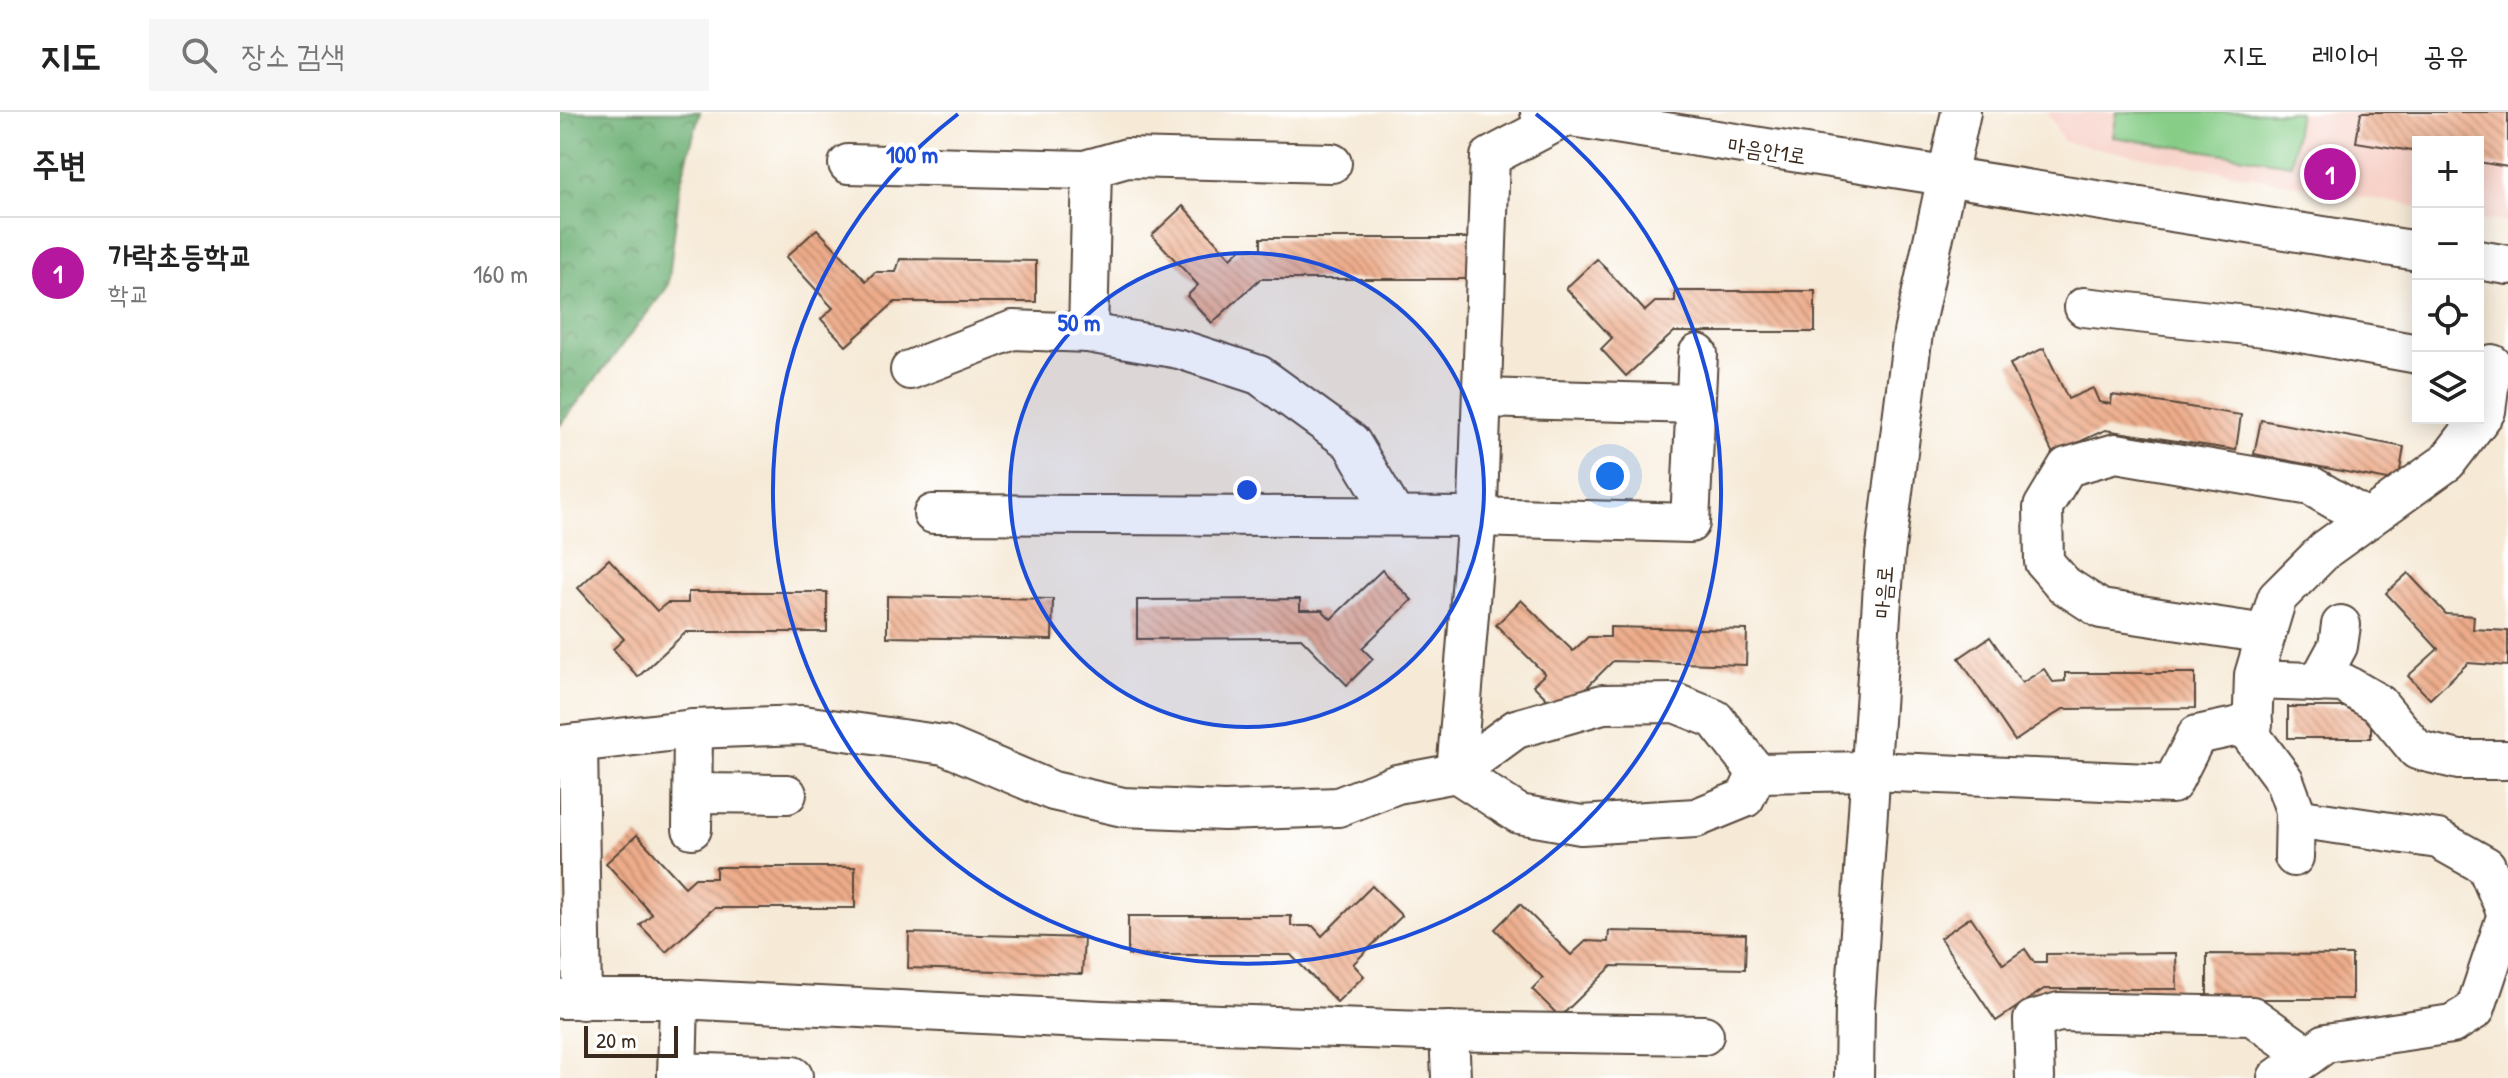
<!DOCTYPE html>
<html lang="ko">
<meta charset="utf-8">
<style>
body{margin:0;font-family:"Patrick Hand","Poor Story",sans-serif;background:#f6f6f6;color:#222}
.controls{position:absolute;right:24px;top:24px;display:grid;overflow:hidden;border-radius:0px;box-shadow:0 4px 20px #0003}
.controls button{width:72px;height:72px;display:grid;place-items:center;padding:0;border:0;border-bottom:2px solid #e0e0e0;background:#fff;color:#222;font:40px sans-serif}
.scale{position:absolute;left:24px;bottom:20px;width:94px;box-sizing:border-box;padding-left:8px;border:4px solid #3b2a1e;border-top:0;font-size:22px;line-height:28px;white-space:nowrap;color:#3b2a1e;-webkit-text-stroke:6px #fff;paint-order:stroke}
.you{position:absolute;left:1050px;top:364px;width:28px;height:28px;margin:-20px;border:6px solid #fff;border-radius:50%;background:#1a73e8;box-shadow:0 0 0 12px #1a73e833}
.badge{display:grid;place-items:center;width:52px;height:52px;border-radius:50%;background:#b5179e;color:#fff;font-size:26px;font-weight:700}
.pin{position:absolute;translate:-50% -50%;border:4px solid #fff;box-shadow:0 2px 8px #0006}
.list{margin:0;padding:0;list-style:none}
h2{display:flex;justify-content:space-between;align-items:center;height:104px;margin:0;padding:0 32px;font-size:34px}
h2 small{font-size:26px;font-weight:400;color:#767676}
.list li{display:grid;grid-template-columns:52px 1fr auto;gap:24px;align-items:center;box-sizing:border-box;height:112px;padding:0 32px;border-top:2px solid #e0e0e0}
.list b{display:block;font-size:30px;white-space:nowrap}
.list p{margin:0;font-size:26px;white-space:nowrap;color:#767676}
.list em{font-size:26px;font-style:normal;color:#767676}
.icon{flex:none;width:44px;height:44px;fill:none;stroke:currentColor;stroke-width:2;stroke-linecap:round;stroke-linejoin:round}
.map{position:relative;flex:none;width:1948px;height:966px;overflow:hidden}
header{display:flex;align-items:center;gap:48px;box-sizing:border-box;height:112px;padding:0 40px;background:#fff;border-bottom:2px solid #e0e0e0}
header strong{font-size:38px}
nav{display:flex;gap:44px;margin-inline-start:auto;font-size:28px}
.search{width:560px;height:72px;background:#f6f6f6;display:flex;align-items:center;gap:20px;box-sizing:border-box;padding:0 28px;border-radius:0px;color:#767676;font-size:30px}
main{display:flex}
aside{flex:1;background:#fff}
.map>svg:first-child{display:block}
.built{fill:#f7d1c8}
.forest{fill:url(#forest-crowns);stroke:#546d49;stroke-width:2}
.garden{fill:#87cd88;stroke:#617c53;stroke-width:2}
.building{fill:url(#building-back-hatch)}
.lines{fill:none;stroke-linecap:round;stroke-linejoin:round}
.minor-casing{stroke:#57473a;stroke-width:42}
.minor{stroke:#fff;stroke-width:38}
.ring{fill:none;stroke:#1d4ed8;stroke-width:4}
.labels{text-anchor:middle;stroke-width:8;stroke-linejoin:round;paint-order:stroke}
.street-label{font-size:22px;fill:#3b2a1e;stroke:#fff}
.centre{fill:#1d4ed8;stroke:#fff;stroke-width:4}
.ring-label{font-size:24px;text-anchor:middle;font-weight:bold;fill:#1d4ed8;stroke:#fff;stroke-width:8;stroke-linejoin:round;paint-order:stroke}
</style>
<header>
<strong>지도</strong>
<div class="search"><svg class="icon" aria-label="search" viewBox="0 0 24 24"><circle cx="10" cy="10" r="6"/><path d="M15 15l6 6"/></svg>장소 검색</div>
<nav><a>지도</a><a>레이어</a><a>공유</a></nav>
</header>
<main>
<aside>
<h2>주변<small></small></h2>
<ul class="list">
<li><span class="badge">1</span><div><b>가락초등학교</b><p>학교</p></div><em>160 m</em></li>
</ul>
</aside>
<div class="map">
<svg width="1948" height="966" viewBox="0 0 1948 966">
<defs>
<pattern id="forest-crowns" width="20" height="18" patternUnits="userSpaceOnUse" patternTransform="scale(2)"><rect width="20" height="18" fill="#6db074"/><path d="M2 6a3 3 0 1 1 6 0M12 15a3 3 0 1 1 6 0" fill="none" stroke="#5b8f5f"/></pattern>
<pattern id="building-back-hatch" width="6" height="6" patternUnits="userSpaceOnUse" patternTransform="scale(2)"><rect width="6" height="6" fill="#edac8a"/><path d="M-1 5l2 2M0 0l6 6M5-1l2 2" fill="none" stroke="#c18c70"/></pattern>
</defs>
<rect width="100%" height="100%" fill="#fff"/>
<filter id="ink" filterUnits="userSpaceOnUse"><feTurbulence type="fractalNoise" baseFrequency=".0125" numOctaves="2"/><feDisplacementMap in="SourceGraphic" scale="16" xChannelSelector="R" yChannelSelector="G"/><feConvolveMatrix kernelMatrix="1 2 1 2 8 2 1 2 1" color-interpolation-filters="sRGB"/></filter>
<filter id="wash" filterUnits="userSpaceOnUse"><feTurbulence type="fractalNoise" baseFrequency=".006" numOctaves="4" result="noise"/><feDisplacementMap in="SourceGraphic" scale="32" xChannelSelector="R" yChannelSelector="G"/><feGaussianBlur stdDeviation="1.8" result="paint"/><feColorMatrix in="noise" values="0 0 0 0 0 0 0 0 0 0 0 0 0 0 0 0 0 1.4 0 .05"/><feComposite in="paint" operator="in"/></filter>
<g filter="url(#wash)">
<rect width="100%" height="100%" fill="#f6ead7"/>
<path class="built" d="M1487 0H1948V111L1918 106V30H1858V95L1504 30Z"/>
<path class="forest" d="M0 0H140L120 72 108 174 0 313Z"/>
<path class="garden" d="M1557 0H1739L1731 52 1553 25Z"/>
<g id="blocks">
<g class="building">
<path d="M1801 0H1948V55L1918 50V30H1858V40L1796 30Z"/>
<path d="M623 94 671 146 681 137H701V126H909V167H700L652 211 627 184 638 173 592 123Z"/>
<path d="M257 117 306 169 315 160H336L340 147 476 149V190H335L286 234 261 207 273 196 226 145Z"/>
<path d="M1037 147 1085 199 1095 190H1115V179H1255V220H1114L1066 264 1041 237 1052 226 1006 176Z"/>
<path d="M1484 236 1508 287 1533 276 1539 290 1551 292 1552 283 1681 303 1676 338 1545 318 1493 342 1450 252Z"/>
<path d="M1701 308 1844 335 1838 370 1694 342Z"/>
<path d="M49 447 97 499 107 491H128V480H267V520H126L78 565 53 537 64 527 18 476Z"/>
<path d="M822 458 852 488 802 536 813 547 787 573 741 526 577 527V488L740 487V498H762L771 507Z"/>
<path d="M1848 461 1886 502 1914 504 1913 517 1948 519V554L1908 551 1870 587 1848 564 1878 537 1826 481Z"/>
<path d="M327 484 493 487 492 528 327 525Z"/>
<path d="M961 488 1013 539 1028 525H1050V515L1187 518 1186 553 1053 549 1001 601 973 573 985 562 936 513Z"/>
<path d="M1430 525 1462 571 1484 557 1493 570 1505 569V561H1635V596L1503 597 1455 629 1399 546Z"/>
<rect x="1728" y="595" width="83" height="31"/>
<path d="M77 723 125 775 135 766H156V755H295V796H154L106 840 80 813 92 802 46 751Z"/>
<path d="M812 774 842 804 793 852 804 864 777 890 731 843H568V804H731V814H753L762 824Z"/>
<path d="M960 792 1011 843 1026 829 1048 830 1049 819 1186 822 1185 857 1052 854 1000 905 972 877 983 866 935 817Z"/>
<path d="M1411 805 1443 852 1465 837 1474 850H1486V842L1616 841 1617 877H1484L1436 909 1380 826Z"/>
<path d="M349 821 524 826 522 862 348 856Z"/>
<path d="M1647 842 1792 843V887H1647Z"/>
</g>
</g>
</g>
<g filter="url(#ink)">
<use href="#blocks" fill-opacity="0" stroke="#57473a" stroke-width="2"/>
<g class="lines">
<g class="minor-casing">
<g id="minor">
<path d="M980 0 1858 139"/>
<path d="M288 52 525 58 567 46 772 51"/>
<path d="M1918 148 1948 153"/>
<path d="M1524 195 1713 216 1858 242"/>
<path d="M528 221 532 56"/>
<path d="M350 258 453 218 528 221 619 237 699 263 791 330 835 404"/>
<path d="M922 286 1136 292"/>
<path d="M373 402 917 405 1130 411 1138 242"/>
<path d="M1706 522 1541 497 1504 473 1484 450 1483 395 1507 355 1556 341 1751 374 1808 407"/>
<path d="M1694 568 1783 571 1819 592 1857 638 1899 648H1945"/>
<path d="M1758 571 1778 534 1781 513"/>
<path d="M18 631 22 888"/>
<path d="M0 633 133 617 243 613 384 633 493 679 563 695 664 699 778 695 837 672 896 661 956 617 1043 592 1115 591 1155 607 1197 661"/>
<path d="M896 661 918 392 930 45 1006 5"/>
<path d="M896 661 959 702 1021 713 1136 706 1185 686 1197 661"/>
<path d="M1197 661 1311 659 1612 672 1637 623 1693 611"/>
<path d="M133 681 227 682"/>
<path d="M132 717 133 617"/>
<path d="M1734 745 1735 698 1724 668 1692 625 1694 563 1717 486 1766 437 1887 350 1926 299 1932 252"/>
<path d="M0 887H119L542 908 865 919 1144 923"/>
<path d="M889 919 891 966"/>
<path d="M117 960 233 964"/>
<path d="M117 966 119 887"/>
<path d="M1294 966 1295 895 1325 443 1353 221 1401 0"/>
<path d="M1475 966 1473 908 1499 900 1692 904 1748 944"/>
<path d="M1717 966 1766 931 1892 912 1915 898 1947 802 1926 754 1878 727 1735 706"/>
</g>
</g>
<use href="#minor" class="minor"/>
</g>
</g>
<circle cx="687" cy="378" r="237" fill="#1d4ed8" fill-opacity=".12"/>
<g class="ring">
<circle cx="687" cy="378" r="237"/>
<path d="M976 2A474 474 0 1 1 398 2"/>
</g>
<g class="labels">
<g class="street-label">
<text transform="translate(1207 38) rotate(9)" y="8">마음안1로</text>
<text transform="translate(1323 480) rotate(-86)" y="8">마음로</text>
</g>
</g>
<circle cx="687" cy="378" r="12" class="centre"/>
<g class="ring-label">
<text x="352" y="51">100 m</text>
<text x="519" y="219">50 m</text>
</g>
</svg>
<div class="controls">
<button>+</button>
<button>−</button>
<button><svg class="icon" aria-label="locate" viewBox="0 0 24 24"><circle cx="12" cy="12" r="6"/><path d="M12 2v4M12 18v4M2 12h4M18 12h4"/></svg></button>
<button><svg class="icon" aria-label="layers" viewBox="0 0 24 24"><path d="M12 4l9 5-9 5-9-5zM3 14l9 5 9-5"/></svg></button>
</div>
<div class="scale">20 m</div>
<div class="you"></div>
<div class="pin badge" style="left:1770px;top:62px">1</div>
</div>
</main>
